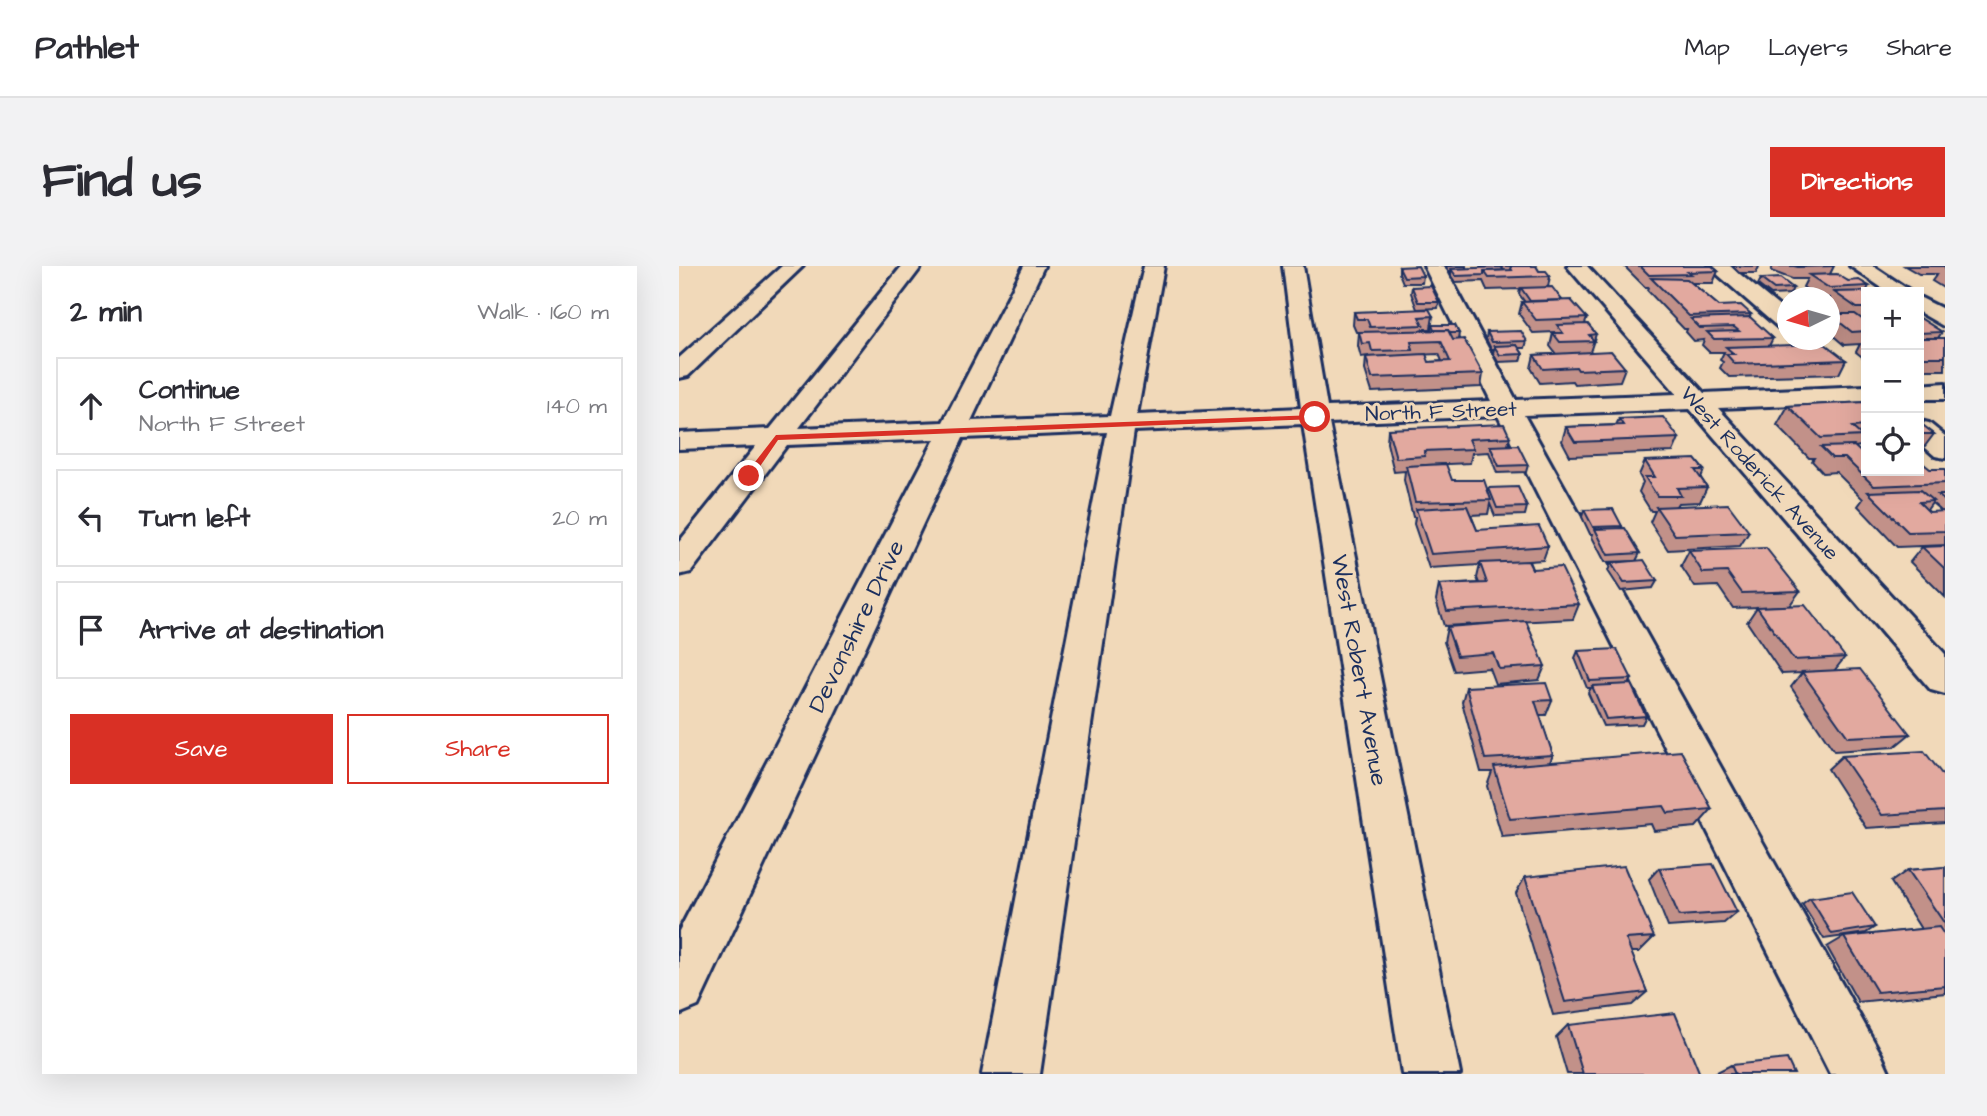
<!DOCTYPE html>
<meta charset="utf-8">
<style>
body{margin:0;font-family:"Architects Daughter",sans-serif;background:#f2f2f3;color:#2b2b33}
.controls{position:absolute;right:21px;top:21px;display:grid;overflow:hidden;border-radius:0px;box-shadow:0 7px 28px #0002}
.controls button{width:63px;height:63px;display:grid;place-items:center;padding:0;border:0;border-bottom:2px solid #e1e1e2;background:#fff;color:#2b2b33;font:35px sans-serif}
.compass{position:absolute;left:1098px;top:21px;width:63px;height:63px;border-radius:50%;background:#fff;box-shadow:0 7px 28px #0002;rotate:265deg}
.stop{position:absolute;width:21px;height:21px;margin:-16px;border:5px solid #d93025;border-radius:50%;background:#fff}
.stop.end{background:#d93025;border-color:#fff;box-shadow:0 2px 7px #0008}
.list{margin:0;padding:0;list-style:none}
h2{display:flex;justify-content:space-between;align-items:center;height:91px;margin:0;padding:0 28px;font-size:30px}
h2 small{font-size:23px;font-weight:400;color:#7c7c81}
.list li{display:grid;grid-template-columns:46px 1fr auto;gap:21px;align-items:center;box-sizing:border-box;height:98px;margin:0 14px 14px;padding:0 14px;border:2px solid #e1e1e2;border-radius:0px}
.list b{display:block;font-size:26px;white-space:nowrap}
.list p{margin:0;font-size:23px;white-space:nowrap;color:#7c7c81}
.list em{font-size:23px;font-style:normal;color:#7c7c81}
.actions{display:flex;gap:14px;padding:21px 28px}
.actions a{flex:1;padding:16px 0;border:2px solid #d93025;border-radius:0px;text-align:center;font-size:24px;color:#d93025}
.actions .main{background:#d93025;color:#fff}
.icon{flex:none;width:38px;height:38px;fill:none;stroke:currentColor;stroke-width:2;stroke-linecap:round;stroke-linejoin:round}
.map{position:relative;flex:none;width:1266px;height:808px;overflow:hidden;border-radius:0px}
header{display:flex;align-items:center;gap:42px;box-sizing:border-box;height:98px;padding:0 35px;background:#fff;border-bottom:2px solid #e1e1e2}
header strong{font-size:33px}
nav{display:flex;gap:38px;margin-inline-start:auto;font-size:24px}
.intro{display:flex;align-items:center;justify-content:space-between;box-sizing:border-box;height:168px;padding:0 42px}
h1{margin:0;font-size:49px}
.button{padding:18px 32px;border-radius:0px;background:#d93025;color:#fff;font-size:24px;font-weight:700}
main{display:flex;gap:42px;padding:0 42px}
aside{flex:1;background:#fff;border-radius:0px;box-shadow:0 7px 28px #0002}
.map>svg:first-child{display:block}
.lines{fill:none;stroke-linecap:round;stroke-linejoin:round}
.minor-casing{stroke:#1b2f5e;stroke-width:6}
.minor{fill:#f1d9b9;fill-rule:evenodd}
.wall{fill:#c29189;stroke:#1b2f5e;stroke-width:2;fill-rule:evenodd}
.building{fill:#e2a99f;stroke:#1b2f5e;stroke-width:2}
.route{fill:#d93025}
.labels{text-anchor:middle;stroke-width:6;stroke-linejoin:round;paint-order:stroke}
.far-street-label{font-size:21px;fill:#1b2f5e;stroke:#f1d9b9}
.street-label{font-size:24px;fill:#1b2f5e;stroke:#f1d9b9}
</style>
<header>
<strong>Pathlet</strong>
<nav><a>Map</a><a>Layers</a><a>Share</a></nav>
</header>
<div class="intro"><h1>Find us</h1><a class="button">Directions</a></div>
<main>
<aside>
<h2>2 min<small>Walk · 160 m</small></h2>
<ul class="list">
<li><svg class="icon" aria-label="ahead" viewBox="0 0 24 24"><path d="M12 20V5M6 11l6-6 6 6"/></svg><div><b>Continue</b><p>North F Street</p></div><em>140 m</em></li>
<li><svg class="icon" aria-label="left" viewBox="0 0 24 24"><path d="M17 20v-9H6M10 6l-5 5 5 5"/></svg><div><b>Turn left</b></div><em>20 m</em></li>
<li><svg class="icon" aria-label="arrive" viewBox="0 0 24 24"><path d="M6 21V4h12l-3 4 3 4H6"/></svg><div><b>Arrive at destination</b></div></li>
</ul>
<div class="actions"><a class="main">Save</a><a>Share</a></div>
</aside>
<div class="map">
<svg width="1266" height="808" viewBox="0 0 1266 808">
<rect width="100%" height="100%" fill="#f1d9b9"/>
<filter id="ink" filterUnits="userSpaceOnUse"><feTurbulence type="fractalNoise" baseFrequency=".0143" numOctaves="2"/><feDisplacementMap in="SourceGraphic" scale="14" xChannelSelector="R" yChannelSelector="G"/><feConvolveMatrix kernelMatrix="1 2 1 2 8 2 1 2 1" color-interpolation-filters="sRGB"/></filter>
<g filter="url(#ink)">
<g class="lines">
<g class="minor-casing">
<g id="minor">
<path d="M103 0H124L9 110 0 112V92Z"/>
<path d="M223 0H243L120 162 264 156 345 0H365L292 155 431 150 465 0H485L458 149 622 142 604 0H624L648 141 812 135 745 0H765L837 134 998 128 888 0H908L1025 127 1187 120V136L1039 142 1266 388V428L1252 424 1011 143 845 149 1202 788 1211 808H1151L819 150 650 157 781 808H723L624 158 455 165 361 808H303L428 166 284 172 19 740 0 748V665L256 173 108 179 12 306 0 309V276L77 180 0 183V167L91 163Z"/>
<path d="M1029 0H1051L1108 47V63L1100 62Z"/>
<path d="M1171 0H1194L1233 26H1209Z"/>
<path d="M1240 31 1266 44V61L1240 46Z"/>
<path d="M1266 117V133H1240V119Z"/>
<path d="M1240 155 1250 157 1266 170V192L1256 190 1240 176Z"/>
</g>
</g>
<use href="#minor" class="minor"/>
</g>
<g class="wall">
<path d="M767 0H787V3L803 2 802 0H857L860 5 871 10 869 21 883 34 908 52 906 58 917 68 911 86 946 102 941 115 895 118 893 115 861 117 852 102 855 89 877 88 871 80 874 67 876 66 854 67 840 48 843 36 845 35 840 28 841 23 808 24 804 15 776 16 772 10V5H769Z"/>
<path d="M945 0H1033L1039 5 1034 17H1013L1040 40 1072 48 1070 52 1094 72 1090 80 1167 94 1160 108 1050 111 1041 102 1044 96 1041 94 1045 86H1030L1023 79 1025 74 1015 75 1007 66 1008 63H1005L968 24 969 21H966Z"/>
<path d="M1054 0H1079L1080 1 1077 7H1060L1054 1Z"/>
<path d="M1094 0H1155L1151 8 1169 15 1190 20 1187 26V54H1185L1187 56V94L1177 86 1181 78 1165 79 1151 67V43L1157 48H1162L1151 39V32H1139L1124 21 1128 13H1113L1092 5Z"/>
<path d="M1226 0H1266V23L1253 15 1258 8H1240Z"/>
<path d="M720 1 744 10 743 17H724L720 7Z"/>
<path d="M1082 13 1114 22 1111 28 1092 29 1079 19Z"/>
<path d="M733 21 760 36 759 42 738 43 732 27Z"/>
<path d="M675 46 754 50 752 63H744L743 65 752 64 753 59 780 67 779 74 804 108 802 121 693 126 686 104 687 91 690 90 682 91 679 80 680 66H687H677L674 59ZM760 88 763 95 750 96 734 89Z"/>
<path d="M1240 52 1263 66 1259 72H1266V104H1240Z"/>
<path d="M808 66 848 75 846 82H840L844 88 842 95 819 96 814 87 815 83H812L807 73Z"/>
<path d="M1187 136V179L1176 181 1187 205 1266 203V331L1231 296 1243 281 1265 280 1266 279 1218 281 1179 240 1184 233 1157 206 1144 207 1133 195 1135 192H1130L1098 159 1109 140ZM1253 237 1260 243 1263 246H1250L1248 244Z"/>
<path d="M1240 149 1246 154 1243 159 1255 168 1240 188Z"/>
<path d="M940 153 1000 172 994 186 891 190 883 175 887 161 937 159Z"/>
<path d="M709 163 831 171 829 179 849 199 847 206 818 207 810 186 793 187 791 197 745 199 773 214 809 225 810 222 848 241 846 249 816 250 811 238 809 248 792 249 798 264 869 280 864 294 850 295 853 303 900 338 894 353 765 360 757 334 760 319 800 317 798 312 801 299 750 302 735 258 736 251H734L725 214 726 205 715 206 708 177Z"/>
<path d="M966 195 1025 204 1022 212 1028 221 1021 236 999 237 997 240 1070 266 1061 280 989 284 971 256 976 245H972L960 226 964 216 960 209Z"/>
<path d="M905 244 943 260V262L961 287 957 295 926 296 913 271 914 268H911L903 251Z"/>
<path d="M1010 285 1121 325 1110 340 1054 342 1039 320 1016 321 1002 300Z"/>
<path d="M932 297 978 315 974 322 942 325 929 305Z"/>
<path d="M1078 341 1166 391 1155 405 1231 468 1215 481 1155 485 1112 421 1123 407 1103 408 1068 356Z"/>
<path d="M768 361 866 400 860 414 816 418 810 402 775 405 765 376Z"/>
<path d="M899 385 953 413 950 418 967 450 963 458 924 460 909 427 912 422H908L896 392Z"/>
<path d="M787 421 873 434 867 449H860L874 489 871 496 1033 543 1017 561 975 565 972 558 823 571 808 520 813 506H802L783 436Z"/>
<path d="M1163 490 1266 512V557L1187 562 1149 503Z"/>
<path d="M1266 601V727L1179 736 1148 681 1165 671 1242 663 1212 616 1229 604Z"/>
<path d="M980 602 1058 646 1045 657 989 661 970 613Z"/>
<path d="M846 611 975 671 960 686H952L968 726 953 739 874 749 837 627Z"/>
<path d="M1131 632 1196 661 1187 667 1145 673 1123 638Z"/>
<path d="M889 759 1021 808H888L877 771Z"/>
<path d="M1052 799 1115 808H1034Z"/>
</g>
<g class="building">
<path d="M739 0 744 10 725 11 720 1Z"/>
<path d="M831 0H857L860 5H867L871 10 810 12 805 5 833 4Z"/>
<path d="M961 0H1033L1039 5 1009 6 1012 8 970 9Z"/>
<path d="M1115 0H1155L1119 1Z"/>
<path d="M822 1 825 4 805 5V9L777 10 772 3Z"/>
<path d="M1158 8 1169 15 1180 14 1190 20 1150 22 1130 9Z"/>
<path d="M972 12 1008 13 1040 40 1062 39 1072 48 1010 50Z"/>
<path d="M1101 12 1114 22 1095 23 1082 13Z"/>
<path d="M752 20 760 36H739L733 21Z"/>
<path d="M873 21 883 34 851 35 842 22Z"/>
<path d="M1198 25 1200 26H1187V42H1178L1155 26Z"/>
<path d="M892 34 908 52 857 54 843 36Z"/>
<path d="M750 43 754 50 740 51 744 59 691 61 688 53H678L675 46Z"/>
<path d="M1151 43 1157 48H1176L1187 56V65L1173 66 1158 54H1151Z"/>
<path d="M1071 51 1094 72 1035 73 1028 66 1060 65 1055 61 1021 62 1012 53Z"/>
<path d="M1240 52H1241L1263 66 1240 67Z"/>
<path d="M909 58 917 68 910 69 915 75 881 76 874 67H884L878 59Z"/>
<path d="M753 59H776L780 67H771L769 64H755Z"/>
<path d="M769 64 774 74 785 73 804 108 693 112 687 91 747 88 750 96 771 95 762 75 732 76 734 84 693 85 691 77 683 78 680 66Z"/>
<path d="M842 65 848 75 813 76 808 66Z"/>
<rect x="1240" y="72" width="26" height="19"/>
<path d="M1146 78 1167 94 1056 98 1047 88H1055L1047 81Z"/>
<path d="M838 79 844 88 821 89 815 80Z"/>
<path d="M932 85 946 102 899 104 897 101 864 103 855 89Z"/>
<path d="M1187 136V160L1173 161 1183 170 1142 172 1109 140Z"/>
<path d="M1240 149 1246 154 1240 155Z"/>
<path d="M984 151 1000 172 896 176 887 161 944 159 940 153Z"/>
<path d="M1240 156 1255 168H1240Z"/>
<path d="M825 158 831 171 790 173 794 183 745 185 746 190 717 192 709 163Z"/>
<path d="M839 179 849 199 820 200 811 180Z"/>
<path d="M1175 180 1187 191V205H1240V194L1251 203H1266V217L1195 220 1166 192H1153L1142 181Z"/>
<path d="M1016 193 1025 204H1016L1028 221 998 222 1002 230H978L966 211H976L966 195Z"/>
<path d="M767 198 773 214H805L812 234 736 236 727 200Z"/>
<path d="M839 221 848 241 818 242 810 222Z"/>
<path d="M1241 224 1254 235 1240 236 1250 246 1266 245V265L1229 266 1189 226Z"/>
<path d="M1259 229H1266V235Z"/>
<path d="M1049 238 1070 266 996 269 977 241Z"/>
<path d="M788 240 798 264 860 260 869 280 752 288 737 243Z"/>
<path d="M934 243 943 260 914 261 905 244Z"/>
<path d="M946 262 961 287 929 289 916 263Z"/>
<path d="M1266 280V303L1243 281Z"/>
<path d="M1087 282 1121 325 1063 327 1048 306 1024 307 1010 285Z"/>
<path d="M965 294 978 315 945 317 932 297Z"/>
<path d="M849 295 853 303 882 301 900 338 768 345 760 319 808 317 801 297Z"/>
<path d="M1126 339 1166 391 1115 394 1078 341Z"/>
<path d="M847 355 866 400 820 403 814 387 778 390 768 361Z"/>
<path d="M938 383 953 413 911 415 899 385Z"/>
<path d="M1181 403 1231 468 1169 471 1123 406Z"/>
<path d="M867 417 873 434 856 435 874 489 806 493 787 421Z"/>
<path d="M952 418 967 450 927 453 913 420Z"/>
<path d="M1002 485 1033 543 989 547 985 540 831 553 815 501Z"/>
<path d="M1245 485 1266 512V545L1203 549 1163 490Z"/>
<path d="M1034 598 1058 646 1000 650 980 602Z"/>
<path d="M945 600 975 671 947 673 968 726 886 736 846 611Z"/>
<path d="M1266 601V658L1229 604Z"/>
<path d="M1173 626 1196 661 1153 668 1131 632Z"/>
<path d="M1260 661 1266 670V720L1198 726 1165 671Z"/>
<path d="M996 747 1021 808H904L889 759Z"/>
<path d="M1108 793 1115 808H1056L1052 799Z"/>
</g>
</g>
<path class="route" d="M636 149 639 153 99 174 73 212 65 210 97 169Z"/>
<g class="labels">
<g class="far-street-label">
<text transform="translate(762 145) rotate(-2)" y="7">North F Street</text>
<text transform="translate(1081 207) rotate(48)" y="7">West Roderick Avenue</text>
</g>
<g class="street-label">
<text transform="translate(177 360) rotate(-64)" y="8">Devonshire Drive</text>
<text transform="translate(681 404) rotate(80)" y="8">West Robert Avenue</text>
</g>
</g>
</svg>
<div class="controls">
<button>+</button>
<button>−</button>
<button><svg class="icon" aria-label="locate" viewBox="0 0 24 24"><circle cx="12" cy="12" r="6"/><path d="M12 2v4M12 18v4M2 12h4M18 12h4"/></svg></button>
</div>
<svg class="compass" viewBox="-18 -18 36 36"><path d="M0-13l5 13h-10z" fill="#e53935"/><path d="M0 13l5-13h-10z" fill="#7c7c81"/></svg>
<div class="stop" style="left:636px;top:151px"></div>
<div class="stop end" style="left:70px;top:210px"></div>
</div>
</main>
